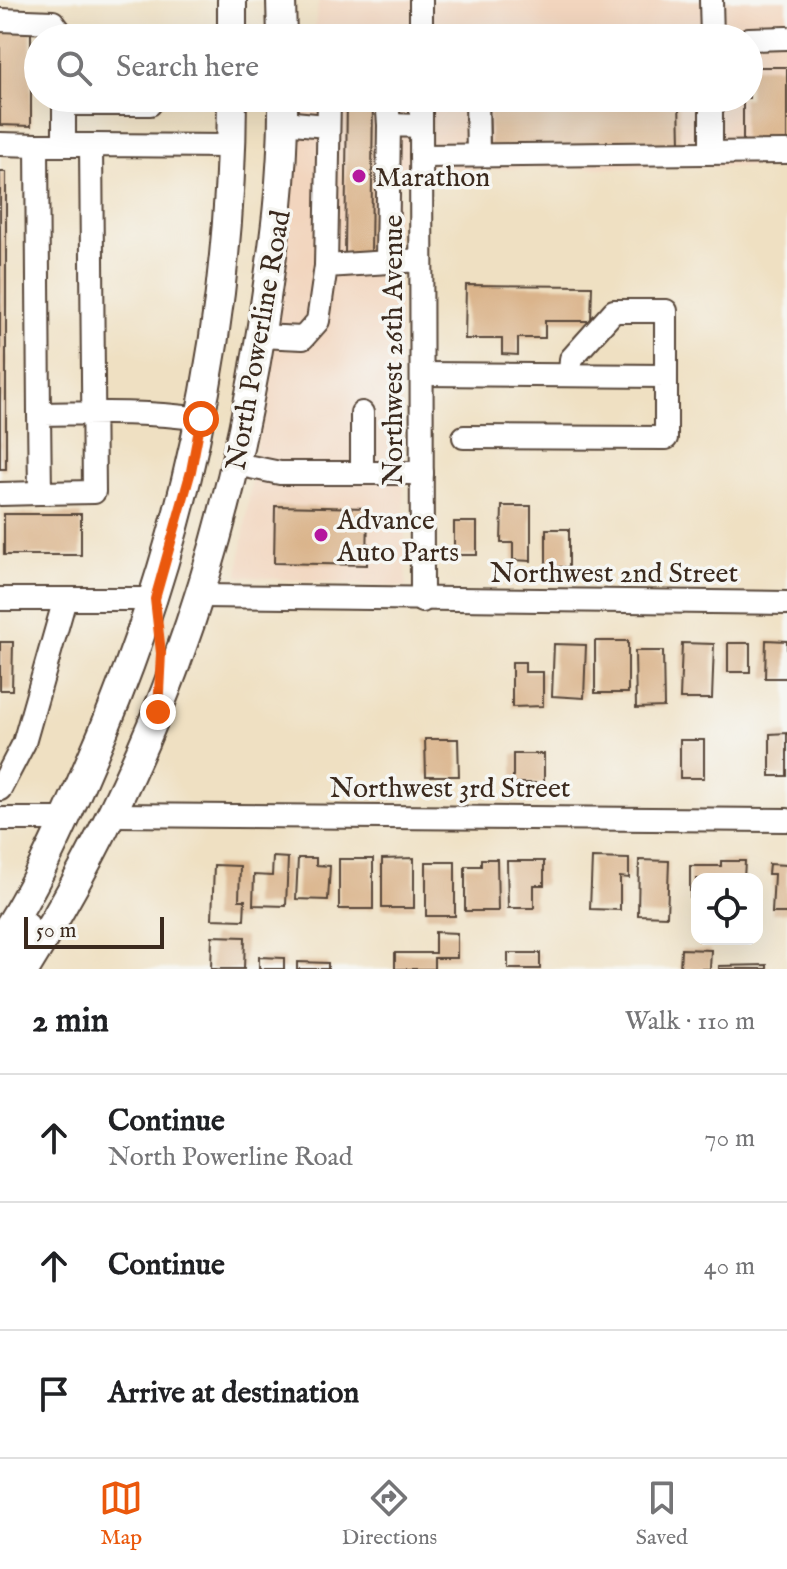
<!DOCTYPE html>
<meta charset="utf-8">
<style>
body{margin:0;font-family:"IM FELL English",serif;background:#f2f2f2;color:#202124}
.controls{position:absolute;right:24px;bottom:24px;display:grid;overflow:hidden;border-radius:16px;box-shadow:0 8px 32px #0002}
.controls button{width:72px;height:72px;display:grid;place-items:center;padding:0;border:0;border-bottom:2px solid #e0e0e0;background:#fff;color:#202124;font:40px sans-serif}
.scale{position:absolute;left:24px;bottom:20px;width:140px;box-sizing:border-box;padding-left:8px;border:4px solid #3b2a1e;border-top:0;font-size:22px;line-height:28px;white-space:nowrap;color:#3b2a1e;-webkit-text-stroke:6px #f6f6f2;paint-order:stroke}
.stop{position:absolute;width:24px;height:24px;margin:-18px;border:6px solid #ea580c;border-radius:50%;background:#fff}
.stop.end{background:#ea580c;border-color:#fff;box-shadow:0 2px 8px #0008}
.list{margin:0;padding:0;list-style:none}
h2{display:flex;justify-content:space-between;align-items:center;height:104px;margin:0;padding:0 32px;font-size:34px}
h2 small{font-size:26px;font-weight:400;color:#757577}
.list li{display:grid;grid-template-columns:52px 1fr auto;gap:24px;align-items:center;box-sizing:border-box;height:128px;padding:0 32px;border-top:2px solid #e0e0e0}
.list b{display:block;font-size:30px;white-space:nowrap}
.list p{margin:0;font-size:26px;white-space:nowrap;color:#757577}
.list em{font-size:26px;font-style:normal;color:#757577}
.icon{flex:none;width:44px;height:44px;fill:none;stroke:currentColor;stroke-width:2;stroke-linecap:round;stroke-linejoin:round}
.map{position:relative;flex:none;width:787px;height:969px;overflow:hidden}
.search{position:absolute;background:#fff;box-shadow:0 8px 32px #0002;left:24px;right:24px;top:24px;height:88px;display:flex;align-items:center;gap:20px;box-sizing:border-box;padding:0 28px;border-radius:44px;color:#757577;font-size:30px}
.sheet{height:488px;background:#fff}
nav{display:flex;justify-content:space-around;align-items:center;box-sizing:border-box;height:112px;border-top:2px solid #e0e0e0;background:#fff;font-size:22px;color:#757577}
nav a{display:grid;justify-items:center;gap:4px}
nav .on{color:#ea580c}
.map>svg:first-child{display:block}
.built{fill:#f2d5be}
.building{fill:#dab48b}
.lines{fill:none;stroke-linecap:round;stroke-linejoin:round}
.minor-casing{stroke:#564537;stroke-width:26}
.major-casing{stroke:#564537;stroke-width:32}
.minor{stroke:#fff;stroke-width:22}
.major{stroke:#fff;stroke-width:28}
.route{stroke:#ea580c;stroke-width:10}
.poi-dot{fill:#b5179e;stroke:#f6f6f2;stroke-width:3}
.labels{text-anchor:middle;stroke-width:7;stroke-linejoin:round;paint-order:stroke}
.poi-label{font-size:28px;fill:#3b2a1e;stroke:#f6f6f2;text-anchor:start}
.street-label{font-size:28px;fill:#3b2a1e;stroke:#f6f6f2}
</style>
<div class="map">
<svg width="787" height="969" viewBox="0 0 787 969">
<rect width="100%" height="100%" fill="#f6f6f2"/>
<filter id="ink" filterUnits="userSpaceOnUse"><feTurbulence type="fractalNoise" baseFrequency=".0125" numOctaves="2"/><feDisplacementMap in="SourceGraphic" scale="16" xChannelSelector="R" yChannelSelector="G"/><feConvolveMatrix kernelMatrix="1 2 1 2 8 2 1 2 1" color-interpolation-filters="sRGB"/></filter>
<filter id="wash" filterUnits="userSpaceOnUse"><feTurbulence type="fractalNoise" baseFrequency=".006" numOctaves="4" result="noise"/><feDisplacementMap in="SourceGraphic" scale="32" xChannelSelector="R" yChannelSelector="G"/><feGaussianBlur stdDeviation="1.8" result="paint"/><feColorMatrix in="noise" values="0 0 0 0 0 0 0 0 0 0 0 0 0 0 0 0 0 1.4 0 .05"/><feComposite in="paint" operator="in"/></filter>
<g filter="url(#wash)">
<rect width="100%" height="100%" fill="#efe0c2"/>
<path class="built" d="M319 0H787V166L397 170 406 588 238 576 305 98H749V38H313Z"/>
<g id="blocks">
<g class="building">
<path d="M0 27H31V126L0 125Z"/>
<path d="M749 67H787V146L743 147V98H749Z"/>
<path d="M347 98H373L371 256 345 254Z"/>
<path d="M489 98H679L680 145 490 147Z"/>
<rect x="0" y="172" width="6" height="297"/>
<path d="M466 285 592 286 591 321H545V338H518V355L502 354V339H465Z"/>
<path d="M275 506 368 508 367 565 274 563Z"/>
<path d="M502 506H531V561L513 560V543H501Z"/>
<rect x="4" y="514" width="77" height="41"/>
<rect x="454" y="522" width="23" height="33"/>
<rect x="546" y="529" width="23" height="38"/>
<path d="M766 640 787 641V678H765Z"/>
<rect x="595" y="641" width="33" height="52"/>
<path d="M0 642H13L12 690H0Z"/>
<path d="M682 643 714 644 712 699H680Z"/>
<rect x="728" y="643" width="22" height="29"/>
<path d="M554 644 586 645 584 698 552 696Z"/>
<path d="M635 651H663L664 707 636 708Z"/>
<path d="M512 662H525V672H543V706L512 707Z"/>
<path d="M787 733V776H770V734Z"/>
<path d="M425 739H458L459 776H426Z"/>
<rect x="680" y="740" width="24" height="38"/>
<rect x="513" y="754" width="31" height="29"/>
<path d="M273 857 288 858 286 906 253 905 254 875 272 876Z"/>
<path d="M298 858H316V865L330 866 328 900 296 899Z"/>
<path d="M414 858V908H382V859Z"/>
<path d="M592 858 629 859V878L620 877V910L590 909Z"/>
<rect x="339" y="859" width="34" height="50"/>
<path d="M481 859H497L498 911H465V866H481Z"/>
<path d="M639 860 669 861 667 916 638 915Z"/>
<path d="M507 861H544V885H534V908H508Z"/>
<path d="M721 861H745L744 879H697V901H690V866H721Z"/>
<rect x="426" y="862" width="29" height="54"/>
<path d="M769 864 787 865V913H772L774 874H768Z"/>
<path d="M214 865 240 866 239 900H245L244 920 212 919Z"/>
<path d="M435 932 457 933V958H434V969H395V953H435Z"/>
<path d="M212 936 245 937 244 969H211Z"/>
<path d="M681 949 711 950 710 969H680Z"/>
<rect x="508" y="953" width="32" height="16"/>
<path d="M259 957 284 958V969H259Z"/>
<path d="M297 962 328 963V969H297Z"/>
<path d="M767 965V969H719V966Z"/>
</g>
</g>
</g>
<g filter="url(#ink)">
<use href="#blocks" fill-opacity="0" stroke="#564537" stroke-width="2"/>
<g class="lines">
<g class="minor-casing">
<g id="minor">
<path d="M421 0V38"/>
<path d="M711 0 712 38"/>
<path d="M0 20 53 22 65 38"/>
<path d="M65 38H92"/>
<path d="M749 39 787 38"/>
<path d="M387 98 389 125"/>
<path d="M421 98 422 601"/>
<path d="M477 98 478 155"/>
<path d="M64 104H150V98"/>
<path d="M283 122 326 126"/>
<path d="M0 144 37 145"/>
<path d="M64 145V98"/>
<path d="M711 152V98"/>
<path d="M421 156 787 152"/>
<path d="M387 261 389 125 421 126"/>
<path d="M326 266 329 98"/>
<path d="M260 336 303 338 318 321 326 266 421 260"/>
<path d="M422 374 666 376V438L464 437"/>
<path d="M570 375 571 359 614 311H666V376"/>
<path d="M362 413V473"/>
<path d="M39 414 37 145H91"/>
<path d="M201 419C147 411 93 413 39 414L40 493 94 492 91 145 230 146"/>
<path d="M236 464 280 473H422"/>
<path d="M0 494 40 493"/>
<path d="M202 596 787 603"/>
<path d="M0 599H155"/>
<path d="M0 789 24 743 65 599"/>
<path d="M113 815 787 820"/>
<path d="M0 819H65"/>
</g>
</g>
<g class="major-casing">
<g id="major">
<path d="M281 0 282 38"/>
<path d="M232 38V0"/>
<path d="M0 940C33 893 65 821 88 767 183 552 231 334 232 98"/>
<path d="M0 969 25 926"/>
<path d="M25 969C151 767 223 568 261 332 273 251 284 181 283 98"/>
</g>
</g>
<use href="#minor" class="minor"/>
<use href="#major" class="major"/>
</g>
</g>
<g class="lines" filter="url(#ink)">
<path class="route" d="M158 712 161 653 155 599 191 471 201 419"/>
</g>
<g class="poi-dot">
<circle cx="359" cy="176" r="8"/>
<circle cx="321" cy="535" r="8"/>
</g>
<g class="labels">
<g class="poi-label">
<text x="375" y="186">Marathon</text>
<text x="337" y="529">Advance<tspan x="337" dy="32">Auto Parts</tspan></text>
</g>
<g class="street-label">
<text transform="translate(257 340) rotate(-80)" y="10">North Powerline Road</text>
<text transform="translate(392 350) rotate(-90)" y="10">Northwest 26th Avenue</text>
<text x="614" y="582">Northwest 2nd Street</text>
<text x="450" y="797">Northwest 3rd Street</text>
</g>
</g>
</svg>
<div class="controls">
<button><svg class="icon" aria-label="locate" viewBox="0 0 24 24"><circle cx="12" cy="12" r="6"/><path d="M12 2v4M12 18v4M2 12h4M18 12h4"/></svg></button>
</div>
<div class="scale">50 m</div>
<div class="stop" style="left:201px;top:419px"></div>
<div class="stop end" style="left:158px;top:712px"></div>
<div class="search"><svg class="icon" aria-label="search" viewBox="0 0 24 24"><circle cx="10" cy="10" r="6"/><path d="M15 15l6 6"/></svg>Search here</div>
</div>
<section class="sheet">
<h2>2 min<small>Walk · 110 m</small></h2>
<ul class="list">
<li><svg class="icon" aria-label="ahead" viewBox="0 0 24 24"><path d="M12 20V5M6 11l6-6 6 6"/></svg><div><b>Continue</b><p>North Powerline Road</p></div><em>70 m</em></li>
<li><svg class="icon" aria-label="ahead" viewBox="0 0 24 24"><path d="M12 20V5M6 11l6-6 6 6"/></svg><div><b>Continue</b></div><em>40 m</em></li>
<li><svg class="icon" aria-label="arrive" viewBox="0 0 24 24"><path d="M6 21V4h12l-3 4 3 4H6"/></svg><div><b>Arrive at destination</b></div></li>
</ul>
</section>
<nav>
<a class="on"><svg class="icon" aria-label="map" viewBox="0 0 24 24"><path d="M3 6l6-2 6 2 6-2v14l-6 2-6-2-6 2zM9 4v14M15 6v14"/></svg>Map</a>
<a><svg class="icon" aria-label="directions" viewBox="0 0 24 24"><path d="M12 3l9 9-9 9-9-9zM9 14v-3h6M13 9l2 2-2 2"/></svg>Directions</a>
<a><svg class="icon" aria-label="saved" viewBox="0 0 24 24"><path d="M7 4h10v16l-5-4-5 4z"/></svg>Saved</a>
</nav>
